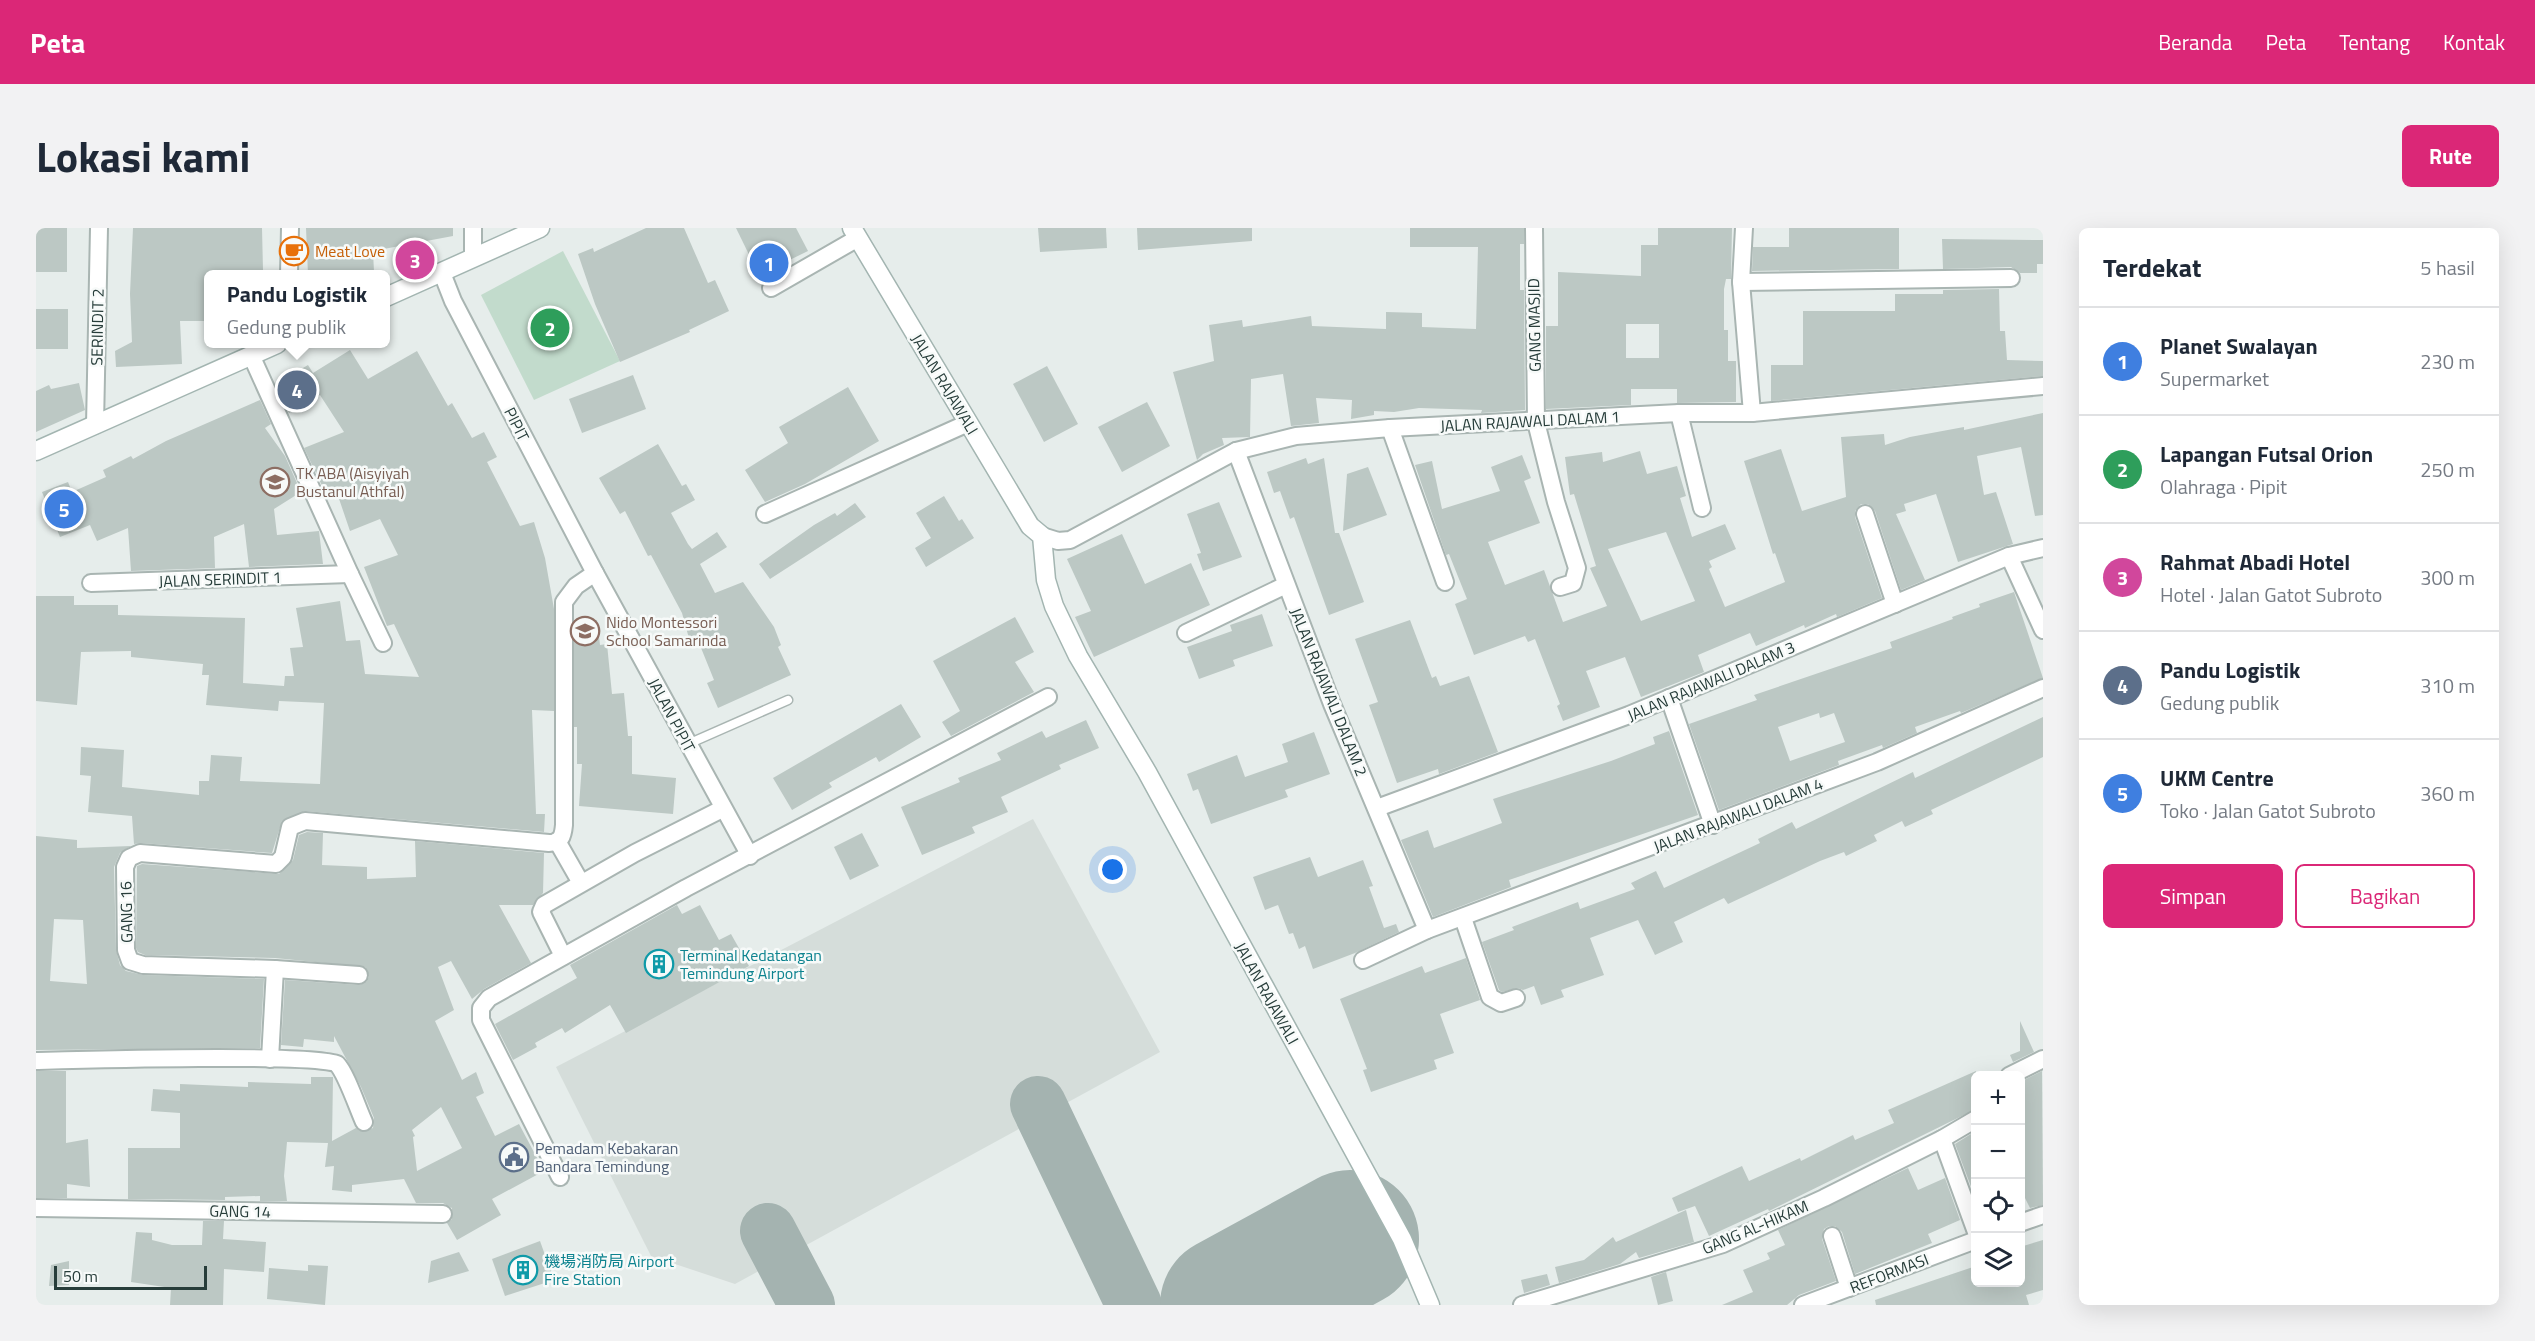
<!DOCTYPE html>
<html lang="id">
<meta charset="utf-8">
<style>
body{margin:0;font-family:"Titillium Web","Noto Sans SC",sans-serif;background:#f2f2f3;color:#1f2937}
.controls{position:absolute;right:18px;bottom:18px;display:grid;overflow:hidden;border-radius:9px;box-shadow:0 6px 24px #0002}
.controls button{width:54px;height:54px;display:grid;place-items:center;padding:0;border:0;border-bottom:2px solid #e0e1e3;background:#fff;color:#1f2937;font:30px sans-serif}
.scale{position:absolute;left:18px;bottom:15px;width:153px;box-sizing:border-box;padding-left:6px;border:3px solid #273d3a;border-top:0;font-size:16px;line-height:21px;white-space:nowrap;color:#273d3a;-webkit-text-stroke:4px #f7faf9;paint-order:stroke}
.you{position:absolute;left:1077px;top:642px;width:21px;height:21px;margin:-15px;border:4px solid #fff;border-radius:50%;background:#1a73e8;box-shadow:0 0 0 9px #1a73e833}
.badge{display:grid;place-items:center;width:39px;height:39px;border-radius:50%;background:#db2777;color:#fff;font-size:20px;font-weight:700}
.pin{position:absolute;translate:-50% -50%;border:3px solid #fff;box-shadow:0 2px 6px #0006}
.popup{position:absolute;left:168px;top:42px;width:186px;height:78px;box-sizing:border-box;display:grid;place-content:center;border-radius:9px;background:#fff;filter:drop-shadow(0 2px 4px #0005);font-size:20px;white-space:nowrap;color:#747a83}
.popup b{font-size:22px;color:#1f2937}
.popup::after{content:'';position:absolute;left:50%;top:100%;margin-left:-12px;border:12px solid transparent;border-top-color:#fff}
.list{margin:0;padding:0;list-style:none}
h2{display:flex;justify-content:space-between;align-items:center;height:78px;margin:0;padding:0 24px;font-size:26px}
h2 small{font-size:20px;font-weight:400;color:#747a83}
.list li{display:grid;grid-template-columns:39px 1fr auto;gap:18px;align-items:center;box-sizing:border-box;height:108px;padding:0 24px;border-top:2px solid #e0e1e3}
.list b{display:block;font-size:22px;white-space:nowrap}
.list p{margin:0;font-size:20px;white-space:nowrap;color:#747a83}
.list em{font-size:20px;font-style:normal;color:#747a83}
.actions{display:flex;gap:12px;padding:18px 24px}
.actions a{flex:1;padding:14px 0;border:2px solid #db2777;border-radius:9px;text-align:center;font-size:21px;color:#db2777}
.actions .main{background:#db2777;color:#fff}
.icon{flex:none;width:33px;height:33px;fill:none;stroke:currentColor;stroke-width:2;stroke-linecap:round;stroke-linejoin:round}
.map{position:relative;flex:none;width:2007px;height:1077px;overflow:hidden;border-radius:9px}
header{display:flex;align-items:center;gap:36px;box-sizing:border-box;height:84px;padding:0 30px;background:#db2777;color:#fff}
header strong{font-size:28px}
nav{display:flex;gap:33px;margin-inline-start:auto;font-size:21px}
.intro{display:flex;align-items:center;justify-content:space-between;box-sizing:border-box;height:144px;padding:0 36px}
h1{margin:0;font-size:42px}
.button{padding:15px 27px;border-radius:9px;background:#db2777;color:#fff;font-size:21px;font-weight:700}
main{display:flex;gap:36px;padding:0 36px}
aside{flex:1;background:#fff;border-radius:9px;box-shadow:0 6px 24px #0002}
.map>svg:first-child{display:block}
.built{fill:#d5ddda}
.green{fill:#c2dbcc}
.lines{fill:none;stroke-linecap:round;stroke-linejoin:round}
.taxiway{stroke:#a4b3b0;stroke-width:56}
.runway{stroke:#a4b3b0;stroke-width:138}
.building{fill:#bcc8c4;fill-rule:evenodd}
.lane-casing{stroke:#a9b5b2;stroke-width:11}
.street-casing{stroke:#a9b5b2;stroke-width:20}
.secondary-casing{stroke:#a3b5b1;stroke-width:21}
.lane{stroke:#fff;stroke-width:8}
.street{stroke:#fff;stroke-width:16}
.secondary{stroke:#fff;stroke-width:18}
.labels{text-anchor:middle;stroke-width:5;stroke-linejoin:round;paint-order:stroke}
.food-label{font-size:16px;fill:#c56008;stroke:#f7faf9;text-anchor:start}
.street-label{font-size:16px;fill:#273d3a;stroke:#f7faf9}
.education-label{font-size:16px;fill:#785e54;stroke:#f7faf9;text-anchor:start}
.culture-label{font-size:16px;fill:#0d838f;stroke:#f7faf9;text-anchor:start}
.service-label{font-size:16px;fill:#4e5e75;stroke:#f7faf9;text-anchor:start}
</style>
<header>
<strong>Peta</strong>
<nav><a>Beranda</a><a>Peta</a><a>Tentang</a><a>Kontak</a></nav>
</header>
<div class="intro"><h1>Lokasi kami</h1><a class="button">Rute</a></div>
<main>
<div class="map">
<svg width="2007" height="1077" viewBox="0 0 2007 1077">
<rect width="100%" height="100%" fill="#e6edeb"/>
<path class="built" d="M997 591 1124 824 699 1056 615 1028 520 839Z"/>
<path class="green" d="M527 23 584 133 498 172 445 67Z"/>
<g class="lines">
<g class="taxiway">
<path d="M1002 876 1098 1077"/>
<path d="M732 1003 771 1077"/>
</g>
<path class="runway" d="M1193 1077 1314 1011"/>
</g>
<g class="building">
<rect x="0" y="0" width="31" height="44"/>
<path d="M97 0H226L227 42 172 44V93H144L146 136 80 139 79 123 96 114 94 66Z"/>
<path d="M270 0H417V8L337 23 338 44 272 46Z"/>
<path d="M610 0H648L672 55 679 52 693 83 653 102 654 104 584 134 559 76 542 26 557 20 558 24Z"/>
<path d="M700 0H760L772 23 723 47Z"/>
<path d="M1002 0H1070L1071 20 1004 24Z"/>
<path d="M1101 0H1216V13L1102 22Z"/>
<path d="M1374 0H1488V16H1484V62H1488L1489 182 1445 185 1446 182 1383 180 1358 184 1338 183V187L1315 191 1316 172 1280 170 1283 195 1255 198 1247 146 1215 151 1214 209 1186 210 1188 217 1167 226 1161 232 1137 144 1178 133 1173 97 1206 92 1207 99 1275 88 1276 98 1350 101V84L1386 85V99L1440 101 1442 19H1374Z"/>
<path d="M1622 0H1696L1695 51H1690L1688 61V102H1692V133H1700V174L1641 175V161H1595V177L1510 181V98H1522V44L1605 48V17H1622ZM1590 96H1623V130H1590Z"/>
<path d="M1753 0H1863V41L1716 43 1717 19H1753Z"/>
<path d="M1906 11 2007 12V36H2001V45H1984L1975 39 1907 41Z"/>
<path d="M1963 61 1964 103H1969L1971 132 2007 133V148L1735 173V137H1767V83H1859V66H1907V62Z"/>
<rect x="0" y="81" width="32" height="40"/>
<path d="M314 122 332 151 381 123 412 178 416 175 436 210 448 204 461 229 451 234 484 298 498 294 509 330 518 381V483L496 482 500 586H509L508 604 269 583 246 593 236 625 105 615 98 616 96 588 52 584 55 548 44 547 45 519 88 522 86 559 163 567V553H173L175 527 206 529 204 553 284 556 288 475 243 473 242 483 170 477 173 447H166L167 436 95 429V423L45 424 41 477 0 473V368H38V377H82V387L209 390 207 455 248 458 249 448H258L254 420 267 419 260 380 304 373 310 413 324 412 329 446 383 449 358 396 351 398 328 339 362 327 344 291 314 303 300 262 289 264 268 220 308 204 284 167 253 185 240 156 272 137 277 145Z"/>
<path d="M1011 138 1042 196 1008 214 977 156Z"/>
<path d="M597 147 610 181 546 205 533 171Z"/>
<path d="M43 155 49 182 0 204V163L13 157 15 161Z"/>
<path d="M812 159 843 213 769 256 729 274 709 242 752 215 743 199Z"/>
<path d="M224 172 235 196 229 200 249 228 265 264 238 281 241 307 283 303 287 336 213 339 208 296 178 309 179 340 95 343 92 300 61 313 54 297 24 309 6 264 32 254 36 264 70 249 67 242 95 228 97 231 130 213Z"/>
<path d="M1111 174 1134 218 1086 244 1062 199Z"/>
<path d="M2007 185V287L1999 288 1985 219 1941 228 1948 267 1960 264 1977 316 1922 334 1900 266 1868 276 1870 283 1860 286 1889 352 1865 362 1839 283 1832 276H1825L1819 283V289L1846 370 1801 389 1800 386 1769 400 1768 397 1720 418 1714 405 1662 427 1668 444 1605 469 1589 429 1550 443 1564 479 1527 493 1521 478 1524 476 1499 411 1492 414 1489 408 1438 427 1419 376 1431 371 1413 326 1410 327 1379 237 1396 233 1406 281 1464 263 1455 239 1486 227 1495 250 1488 253 1504 295 1452 314 1469 357 1508 342 1527 394 1571 378 1554 340 1560 338 1538 266 1534 267 1529 229 1566 224 1567 234 1604 223 1611 246 1641 238 1650 268 1644 270 1656 309 1689 296 1700 321 1673 333 1676 339 1673 341 1689 379 1749 354 1739 325 1737 326 1708 233 1745 221 1766 283 1810 269 1805 209 1848 206 1849 217 1874 209 1928 199V202ZM1630 304 1659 373 1605 393 1572 321Z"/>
<path d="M622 216 646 258 650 256 659 272 635 285 652 316 656 321 681 304 691 319 664 336 679 365 707 354 738 399 745 417 742 419 755 447 682 480 671 455 678 452 661 410 654 414 646 385 615 327 612 328 589 283 584 286 563 250Z"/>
<path d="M1270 230 1272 236 1288 230 1299 305H1303L1328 374 1293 387 1258 289 1254 291 1244 263 1238 265 1231 244Z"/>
<path d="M1332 239 1351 287 1307 303 1311 246Z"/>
<path d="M908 268 923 293 926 291 938 310 890 339 879 320 895 310 880 285Z"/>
<path d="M1183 274 1206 329 1167 343 1161 326 1165 325 1151 286Z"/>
<path d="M819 275 830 289 734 351 723 336 778 297 799 285 801 288Z"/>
<path d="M1086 306 1109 356 1155 335 1174 377 1058 429 1039 389 1055 383 1031 331Z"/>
<path d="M1978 364 2007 450 1925 485 1924 483 1879 499 1881 505 1847 520 1846 517 1802 533 1803 537 1683 582 1653 496 1721 472 1718 467 1856 420 1854 414 1917 391 1916 389 1944 379 1943 376ZM1783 485 1784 490 1798 485 1809 514 1754 533 1742 499Z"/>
<path d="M1226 386 1237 418 1197 432 1199 438 1163 451 1151 419 1196 403 1194 397Z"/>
<path d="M979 389 998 424 979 434 998 464 915 508 906 494 924 483 897 433Z"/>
<path d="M561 392 564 417 571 416 576 466 588 465 592 508H596V546L640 550 637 586 543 578 546 536H541V499H538V394Z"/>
<path d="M1374 392 1396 450 1400 448 1404 458 1433 448 1462 524 1403 546 1402 541 1361 555 1333 477 1342 474 1319 411Z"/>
<path d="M865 476 885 509 843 534 840 529 793 555 796 559 756 582 737 550Z"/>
<path d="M2007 489V529L1895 582 1897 586 1869 599 1866 593 1838 607 1841 613 1810 628 1808 624 1784 633 1692 676 1688 670 1638 694 1647 714 1619 727 1602 692 1554 710 1568 747 1525 762 1528 769 1505 777 1498 758 1487 762 1482 760 1466 764 1463 762 1446 714 1478 702 1476 699 1542 674 1544 681 1599 661 1595 655 1620 643 1628 660 1724 615 1722 611 1756 594 1760 601 1877 544 1879 550Z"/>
<path d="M1050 492 1063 520 1023 537 1025 541 965 569 972 584 936 599 939 605 886 627 865 579 924 554 922 550 965 532 961 525 1006 503 1010 510Z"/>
<path d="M1633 503 1662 587 1473 652 1475 659 1397 689 1365 612 1392 602 1398 620 1466 595 1457 571 1575 533 1619 516 1617 509Z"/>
<path d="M1278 504 1294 546 1249 562 1252 569 1175 596 1162 561 1157 563 1151 546 1201 527 1209 549 1252 534 1246 516Z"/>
<path d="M271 604 287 605 286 637 331 639V651L380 649 379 613 508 625 507 665 497 677H463L495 735 448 761 436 771 415 733 402 739 418 782 399 793 426 852 440 844 448 865 440 869 459 908 483 896 508 943 456 971 465 987 421 1012 411 995 416 991V980L407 975H380L368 951 316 957V964L296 962 298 938 289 939 292 915 251 914 248 948 251 973H224V968L189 969V972L92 971V920H144V885L115 883 117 861 144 863V856L212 859V854L275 856V849H297L296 913 320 900 327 904 337 900 338 890 325 859 298 808V814L268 811 267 819 245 817 249 752 323 757 331 753 333 748 329 739 239 730 109 727 102 724 100 720 101 638 106 636 243 646 257 632 263 607ZM405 879 426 920 381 943 377 909 379 908 376 902Z"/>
<path d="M826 605 843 638 814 652 798 619Z"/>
<path d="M0 608 41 612V620L95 618 84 625 78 639 80 722 84 737 90 743 107 747 228 751 224 820 0 822ZM18 691 47 692 51 756 14 753Z"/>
<path d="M1274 629 1282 649 1327 632 1337 658 1333 659 1348 700 1360 696 1363 704 1319 725 1277 741 1269 718 1263 721 1257 705 1253 706 1242 677 1229 682 1217 649Z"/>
<path d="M641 677 646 686 664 677 683 712 695 706 713 738 590 805 574 777 529 805 526 800 499 815 501 819 477 832 459 796 541 750 534 737Z"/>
<path d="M1430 730 1444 772 1404 786 1418 825 1398 832 1401 841 1335 864 1327 842 1331 841 1304 771 1386 738 1389 745Z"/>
<path d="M1984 793 1998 824 1977 834 1974 827 1984 823Z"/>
<path d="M0 843H30V915L52 911 54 959 31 956V970H0Z"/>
<path d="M1940 843V881L1733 983 1732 981 1673 1008 1659 978 1642 984 1636 970 1706 938 1713 953 1764 930 1765 933 1817 907 1819 912 1858 895 1852 882Z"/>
<path d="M2006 843 2007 977 1994 980 1984 960V854Z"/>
<path d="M1935 906 1940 917V972L1919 916Z"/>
<path d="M1872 940 1882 962 1909 950 1924 992 1892 1006 1896 1015 1819 1046 1806 1004 1799 998H1793L1788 1001 1786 1011 1800 1053 1763 1067 1751 1077H1686L1717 1064 1707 1042 1734 1031 1731 1025 1749 1017 1742 1002Z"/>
<path d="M1650 982 1658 1014 1603 1030 1600 1024 1584 1036 1523 1055 1519 1039 1548 1032 1577 1009 1580 1014Z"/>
<path d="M167 993H188L187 1011 230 1014 228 1044 188 1041 187 1077H134L135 1060 95 1054 100 1004 116 1005V1012L136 1017H166Z"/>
<path d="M2007 1012V1062L1990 1067 1993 1077H1840L1839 1072 1940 1038V1054H1984V1019Z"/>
<path d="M504 1013 518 1052 469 1068 456 1031Z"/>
<path d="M423 1024 433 1043 392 1055 395 1033Z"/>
<path d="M33 1033V1057L13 1058 15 1037Z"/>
<path d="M272 1037 292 1038 289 1077 231 1071 233 1040 272 1043Z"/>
<path d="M1630 1044 1637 1073 1622 1077 1615 1049Z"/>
<path d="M1511 1046 1514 1057 1488 1065 1485 1052Z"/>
</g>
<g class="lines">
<g class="lane-casing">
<path id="lane" d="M652 516 752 472"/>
</g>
<g class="street-casing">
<g id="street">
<path d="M437 0V29"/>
<path d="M1498 0 1500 194 1520 274 1541 340 1537 355 1524 359"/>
<path d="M1708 0 1705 54 1716 185"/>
<path d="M406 45 417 73 559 345 714 628"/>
<path d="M253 46 254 0"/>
<path d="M1705 54 1975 50"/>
<path d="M735 60 822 10"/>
<path d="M215 127 314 346 347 415"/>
<path d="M1643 185 1666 280"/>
<path d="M59 197 63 0"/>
<path d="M1354 200 1409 354"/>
<path d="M1200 223 1296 476 1391 702"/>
<path d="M729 286 932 195"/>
<path d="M1829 286 1859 376"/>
<path d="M1006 308 1022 313 1034 312 1200 223 1260 208 1354 200 1643 185H1716L2007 158"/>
<path d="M1973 328 2007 402"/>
<path d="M55 355 314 346"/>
<path d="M1150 405 1250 357"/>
<path d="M1633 470 1677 597"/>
<path d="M1341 580 1593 487 1973 328 2007 320"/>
<path d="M521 613 545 655"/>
<path d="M1427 690 1454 769 1465 775 1480 770"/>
<path d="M527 728 505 684 508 677 599 625 686 581"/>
<path d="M1327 732 1391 702 1841 534 2007 460"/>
<path d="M239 741 323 747"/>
<path d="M234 831 239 741 107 737 94 733 90 722 89 639 93 630 104 625 240 636 247 629 254 599 269 593 513 615C525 615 527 608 528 597V374L540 358 559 345"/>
<path d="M0 833C37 832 287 825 301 836 310 845 322 881 328 894"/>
<path d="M1973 848 2007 831"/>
<path d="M1906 911 1940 1004"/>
<path d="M524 949 445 792V780L453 770 650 660 1012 469"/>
<path d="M0 980 407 986"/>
<path d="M1984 995 2007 987"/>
<path d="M1796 1008 1813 1060"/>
<path d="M1486 1077 1687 1016 1788 970 1906 911 1940 891"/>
<path d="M1767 1077 1940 1012"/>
</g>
</g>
<g class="secondary-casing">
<g id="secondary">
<path d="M816 0 994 298 1006 308 1010 352 1018 378 1042 428 1111 544 1366 1011 1394 1077"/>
<path d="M350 69 504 0"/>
<path d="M0 223 241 116"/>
</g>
</g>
<use href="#lane" class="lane"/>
<use href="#street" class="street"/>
<use href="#secondary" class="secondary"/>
</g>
<defs>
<g id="cafe-ring" transform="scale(1.5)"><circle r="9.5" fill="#f7faf9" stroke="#e8710a" stroke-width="1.5"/><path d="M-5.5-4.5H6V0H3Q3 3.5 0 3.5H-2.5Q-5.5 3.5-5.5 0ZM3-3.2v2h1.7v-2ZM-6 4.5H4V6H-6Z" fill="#e8710a"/></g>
<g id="school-ring" transform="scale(1.5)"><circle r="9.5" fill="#f7faf9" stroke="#8d6e63" stroke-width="1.5"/><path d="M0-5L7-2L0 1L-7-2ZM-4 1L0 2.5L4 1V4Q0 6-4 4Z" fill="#8d6e63"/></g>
<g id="building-ring" transform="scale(1.5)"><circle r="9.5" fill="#f7faf9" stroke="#0f9aa8" stroke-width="1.5"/><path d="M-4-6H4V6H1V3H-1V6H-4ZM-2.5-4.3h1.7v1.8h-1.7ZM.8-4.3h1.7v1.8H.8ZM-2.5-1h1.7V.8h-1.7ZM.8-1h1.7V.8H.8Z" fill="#0f9aa8"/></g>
<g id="civic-ring" transform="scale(1.5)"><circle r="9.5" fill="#f7faf9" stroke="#5c6f8a" stroke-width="1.5"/><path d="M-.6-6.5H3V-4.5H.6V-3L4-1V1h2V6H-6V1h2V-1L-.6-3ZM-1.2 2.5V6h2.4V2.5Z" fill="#5c6f8a"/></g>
</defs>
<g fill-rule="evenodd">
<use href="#cafe-ring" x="258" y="23"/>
<use href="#school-ring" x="239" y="254"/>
<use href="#school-ring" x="549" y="403"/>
<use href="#building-ring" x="623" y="736"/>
<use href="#civic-ring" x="478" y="929"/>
<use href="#building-ring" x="487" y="1042"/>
</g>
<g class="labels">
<g class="food-label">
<text x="279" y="29">Meat Love</text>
</g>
<g class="street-label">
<text transform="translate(1498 97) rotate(-91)" y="6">GANG MASJID</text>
<text transform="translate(61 99) rotate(-89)" y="6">SERINDIT 2</text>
<text transform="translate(909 156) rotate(59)" y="6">JALAN RAJAWALI</text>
<text transform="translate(1494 193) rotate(-3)" y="6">JALAN RAJAWALI DALAM 1</text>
<text transform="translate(481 196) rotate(63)" y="6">PIPIT</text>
<text transform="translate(184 351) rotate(-2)" y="6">JALAN SERINDIT 1</text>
<text transform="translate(1675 453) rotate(-23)" y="6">JALAN RAJAWALI DALAM 3</text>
<text transform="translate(1293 464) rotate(68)" y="6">JALAN RAJAWALI DALAM 2</text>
<text transform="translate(636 487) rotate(62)" y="6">JALAN PIPIT</text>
<text transform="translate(1702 587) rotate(-21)" y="6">JALAN RAJAWALI DALAM 4</text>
<text transform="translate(90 684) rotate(-91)" y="6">GANG 16</text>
<text transform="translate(1231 765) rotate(61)" y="6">JALAN RAJAWALI</text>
<text transform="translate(204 983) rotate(1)" y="6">GANG 14</text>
<text transform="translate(1719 999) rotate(-23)" y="6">GANG AL-HIKAM</text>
<text transform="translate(1853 1045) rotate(-21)" y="6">REFORMASI</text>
</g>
<g class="education-label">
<text x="260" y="251">TK ABA (Aisyiyah<tspan x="260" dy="18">Bustanul Athfal)</tspan></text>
<text x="570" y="400">Nido Montessori<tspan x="570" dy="18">School Samarinda</tspan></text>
</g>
<g class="culture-label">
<text x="644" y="733">Terminal Kedatangan<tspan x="644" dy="18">Temindung Airport</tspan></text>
<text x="508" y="1039">機場消防局 Airport<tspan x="508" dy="18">Fire Station</tspan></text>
</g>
<g class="service-label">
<text x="499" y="926">Pemadam Kebakaran<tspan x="499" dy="18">Bandara Temindung</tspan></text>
</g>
</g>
</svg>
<div class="controls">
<button>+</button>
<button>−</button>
<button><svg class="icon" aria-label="locate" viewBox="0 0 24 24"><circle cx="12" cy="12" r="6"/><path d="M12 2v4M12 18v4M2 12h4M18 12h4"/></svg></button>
<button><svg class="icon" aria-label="layers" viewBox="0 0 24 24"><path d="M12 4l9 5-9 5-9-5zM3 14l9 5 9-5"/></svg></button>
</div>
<div class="scale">50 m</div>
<div class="you"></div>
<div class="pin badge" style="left:733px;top:35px;background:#3f7fe0">1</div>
<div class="pin badge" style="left:514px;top:100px;background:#2e9e5b">2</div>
<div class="pin badge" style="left:379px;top:32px;background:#d1479c">3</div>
<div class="pin badge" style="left:261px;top:162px;background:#5c6f8a">4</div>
<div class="popup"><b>Pandu Logistik</b>Gedung publik</div>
<div class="pin badge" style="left:28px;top:281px;background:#3f7fe0">5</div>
</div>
<aside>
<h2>Terdekat<small>5 hasil</small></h2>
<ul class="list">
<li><span class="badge" style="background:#3f7fe0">1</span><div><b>Planet Swalayan</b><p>Supermarket</p></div><em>230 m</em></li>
<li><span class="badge" style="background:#2e9e5b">2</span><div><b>Lapangan Futsal Orion</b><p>Olahraga · Pipit</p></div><em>250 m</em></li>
<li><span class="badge" style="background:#d1479c">3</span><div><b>Rahmat Abadi Hotel</b><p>Hotel · Jalan Gatot Subroto</p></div><em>300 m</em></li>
<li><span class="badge" style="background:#5c6f8a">4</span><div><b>Pandu Logistik</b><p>Gedung publik</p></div><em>310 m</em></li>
<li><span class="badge" style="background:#3f7fe0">5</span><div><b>UKM Centre</b><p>Toko · Jalan Gatot Subroto</p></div><em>360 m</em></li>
</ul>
<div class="actions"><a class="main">Simpan</a><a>Bagikan</a></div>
</aside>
</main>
